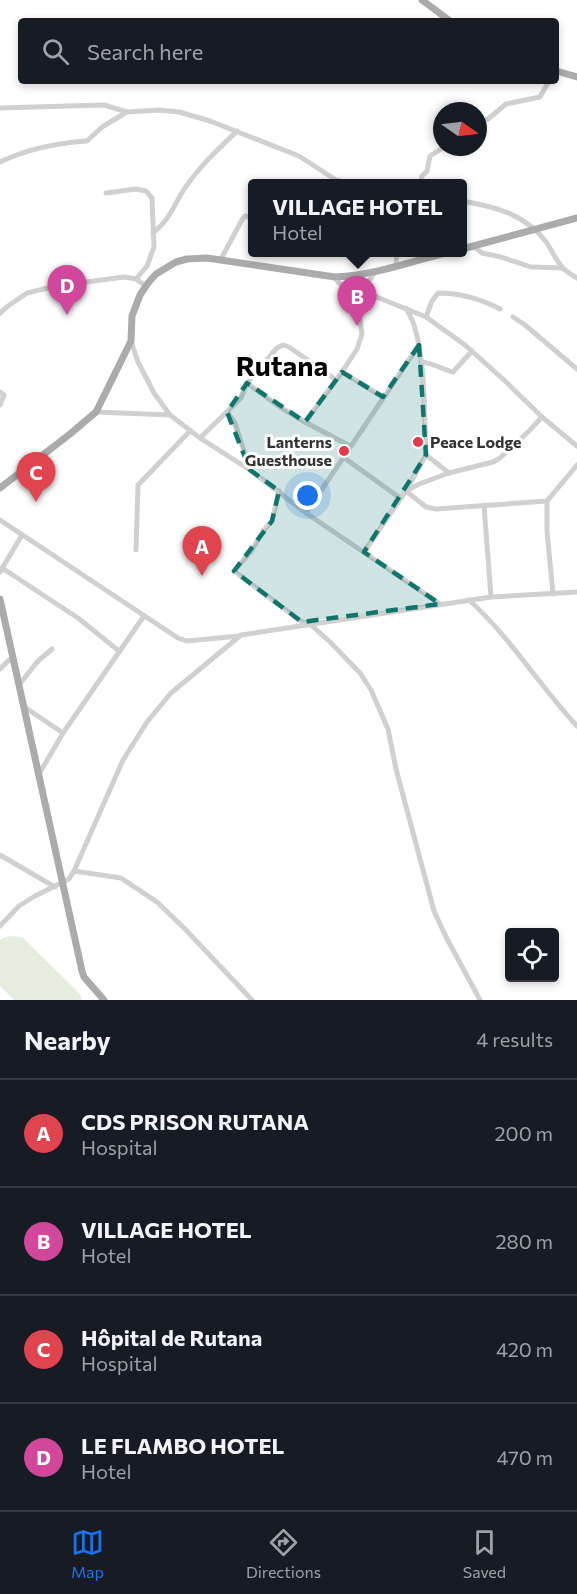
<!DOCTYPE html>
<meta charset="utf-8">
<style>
body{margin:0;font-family:Commissioner,sans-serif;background:#20242c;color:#f1f3f6}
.controls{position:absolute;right:18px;bottom:18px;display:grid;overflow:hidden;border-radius:6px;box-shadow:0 3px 9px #0003}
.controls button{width:54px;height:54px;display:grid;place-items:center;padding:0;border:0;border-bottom:2px solid #363941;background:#171b24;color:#f1f3f6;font:30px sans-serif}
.compass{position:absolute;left:433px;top:102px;width:54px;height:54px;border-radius:50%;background:#171b24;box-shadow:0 3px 9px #0003;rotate:104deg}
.you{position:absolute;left:308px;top:496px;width:21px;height:21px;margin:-15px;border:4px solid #fff;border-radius:50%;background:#1a73e8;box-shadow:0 0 0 9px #1a73e833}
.badge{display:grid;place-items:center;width:39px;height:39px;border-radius:50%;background:#1a73e8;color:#fff;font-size:20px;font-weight:700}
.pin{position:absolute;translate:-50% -50px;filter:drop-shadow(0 2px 3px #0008)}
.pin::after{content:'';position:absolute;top:32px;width:21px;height:18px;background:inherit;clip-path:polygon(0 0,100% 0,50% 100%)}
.popup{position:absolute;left:248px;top:179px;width:219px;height:78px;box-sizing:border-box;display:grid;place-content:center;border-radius:6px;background:#171b24;filter:drop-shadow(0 2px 4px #0005);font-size:20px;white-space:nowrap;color:#9ea1a6}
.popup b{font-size:22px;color:#f1f3f6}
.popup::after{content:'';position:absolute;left:50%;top:100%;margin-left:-12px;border:12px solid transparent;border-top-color:#171b24}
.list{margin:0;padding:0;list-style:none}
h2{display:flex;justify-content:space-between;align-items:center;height:78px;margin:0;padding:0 24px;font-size:26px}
h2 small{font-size:20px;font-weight:400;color:#9ea1a6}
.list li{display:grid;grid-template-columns:39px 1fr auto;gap:18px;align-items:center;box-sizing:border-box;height:108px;padding:0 24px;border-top:2px solid #363941}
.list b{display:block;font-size:22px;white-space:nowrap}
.list p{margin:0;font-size:20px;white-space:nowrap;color:#9ea1a6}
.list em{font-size:20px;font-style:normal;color:#9ea1a6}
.icon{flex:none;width:33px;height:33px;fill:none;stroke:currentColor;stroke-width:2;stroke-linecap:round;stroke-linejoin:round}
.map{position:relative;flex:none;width:577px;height:1000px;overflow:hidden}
.search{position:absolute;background:#171b24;box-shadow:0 3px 9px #0003;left:18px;right:18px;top:18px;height:66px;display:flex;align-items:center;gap:15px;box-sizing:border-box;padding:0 21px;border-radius:6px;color:#9ea1a6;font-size:22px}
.sheet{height:510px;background:#171b24}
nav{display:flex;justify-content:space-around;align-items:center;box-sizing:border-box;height:84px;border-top:2px solid #363941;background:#171b24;font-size:16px;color:#9ea1a6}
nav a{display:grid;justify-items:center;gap:3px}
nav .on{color:#1a73e8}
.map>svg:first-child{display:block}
.green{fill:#e6ecdf}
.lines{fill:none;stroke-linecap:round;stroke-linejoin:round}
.minor{stroke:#d0d0d0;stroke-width:5}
.major{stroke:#ababab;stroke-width:7}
.marked{fill:#0f766e;fill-opacity:0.2;stroke:#0f766e;stroke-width:4.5;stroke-dasharray:12 8;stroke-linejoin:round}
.poi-dot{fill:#e63946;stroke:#fff;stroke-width:2}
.labels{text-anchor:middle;stroke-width:6;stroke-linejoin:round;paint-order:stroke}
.poi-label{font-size:16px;font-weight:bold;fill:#333;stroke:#fff;text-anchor:end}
.town-label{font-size:28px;font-weight:bold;fill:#000;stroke:#fff}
</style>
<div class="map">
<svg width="577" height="1000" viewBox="0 0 577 1000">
<rect width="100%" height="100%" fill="#fff"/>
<path class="green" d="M14 936 23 938 80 994 82 1000H14L0 986V940L5 937Z"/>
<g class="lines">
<g class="minor">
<path d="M0 108 104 105 127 112"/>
<path d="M478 124 488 119 506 104 540 97 549 81"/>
<path d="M0 162C27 149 57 143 87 141L102 127 127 112 159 110 179 112 210 121 299 156 336 180 350 184"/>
<path d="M420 184 422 176 427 171 430 156 444 147"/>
<path d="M106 193 136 189 146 191 152 198 154 247 147 266 136 279"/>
<path d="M462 201C497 207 525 214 547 243 552 251 556 260 562 267 565 271 572 275 577 278"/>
<path d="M153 233C170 219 172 209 183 191 198 168 217 150 237 131"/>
<path d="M473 246 482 253 501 257 531 267 562 268"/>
<path d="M221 259 243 218 245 216 252 218"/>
<path d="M396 266 397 252"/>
<path d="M375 272 362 291 358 308 362 334 357 349 342 372 383 397"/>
<path d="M335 277 338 282 343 286 362 291 426 317 465 345 504 380 542 417 577 446"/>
<path d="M406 308C409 314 412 319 414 325 426 363 424 415 426 455L449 473"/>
<path d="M0 313 8 306 27 293 56 286 124 277 136 279 146 286"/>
<path d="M426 317 432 301 438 293C460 293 481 299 500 309"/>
<path d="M513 317 525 325 577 369"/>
<path d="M131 341 138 362 154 393 170 415 200 438 250 470 306 513 440 604"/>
<path d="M421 362C433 363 442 369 453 372L472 351"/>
<path d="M336 380 289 347 283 345 277 348 247 383 280 407 305 422 350 446"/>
<path d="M0 392 4 395 0 405"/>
<path d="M96 412 170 415"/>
<path d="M227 412 235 423 250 470"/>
<path d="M305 422 342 372"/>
<path d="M200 438 241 398 247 383"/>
<path d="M426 455 406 491 426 507 436 509 547 501 577 465"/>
<path d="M343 457 400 498"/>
<path d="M279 491 272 521 263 531 252 550 234 571 302 622 310 624 330 642 360 673 371 690 388 729 396 769 434 911 446 937 480 1000"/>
<path d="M547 501V531L553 594"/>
<path d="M484 505 491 597"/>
<path d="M306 513 419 345"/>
<path d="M0 520 178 638 187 641 239 636"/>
<path d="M136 550 138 485 190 431"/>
<path d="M364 552 406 491 419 484 449 473 493 462 500 458 529 431 542 417"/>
<path d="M2 568 78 618 119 651"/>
<path d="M0 572 22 535"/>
<path d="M469 600C510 637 539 685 577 726"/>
<path d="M0 669 9 660 14 659"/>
<path d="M19 685 37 662 52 649"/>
<path d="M23 706 63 733 144 616"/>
<path d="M39 774 63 733"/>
<path d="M0 855 55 887"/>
<path d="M74 871 121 878 157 902 185 929 252 1000"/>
<path d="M0 926 19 906 35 896 69 879 74 871 123 760 147 722 171 693 241 635 491 597 577 592"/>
</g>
<g class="major">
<path d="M422 0 450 21"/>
<path d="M556 71 577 77"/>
<path d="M462 249 577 218"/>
<path d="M0 488 70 434 96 412 131 341 132 316 140 295 148 283 156 274 176 262 187 259 207 258 335 277C374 275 411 262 448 252"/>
<path d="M0 599 82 971 84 977 104 1000"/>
</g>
</g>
<path class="marked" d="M419 345 426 455 364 552 440 604 302 622 234 571 272 521 279 491 250 470 227 412 247 383 305 422 342 372 383 397Z"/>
<g class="poi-dot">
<circle cx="418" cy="442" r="6"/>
<circle cx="344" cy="451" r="6"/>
</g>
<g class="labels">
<g class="poi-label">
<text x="332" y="448">Lanterns<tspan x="332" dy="18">Guesthouse</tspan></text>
<text x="430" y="448" text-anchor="start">Peace Lodge</text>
</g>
<g class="town-label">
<text x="282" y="376">Rutana</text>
</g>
</g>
</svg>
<div class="controls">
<button><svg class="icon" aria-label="locate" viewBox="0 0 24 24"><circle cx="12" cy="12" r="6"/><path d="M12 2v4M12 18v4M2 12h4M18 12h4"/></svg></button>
</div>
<svg class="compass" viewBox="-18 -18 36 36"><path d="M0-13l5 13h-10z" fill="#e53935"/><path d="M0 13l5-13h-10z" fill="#9ea1a6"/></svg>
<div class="you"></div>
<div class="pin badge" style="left:202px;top:576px;background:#e0444e">A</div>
<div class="pin badge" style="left:357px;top:326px;background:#d1479c">B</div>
<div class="popup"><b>VILLAGE HOTEL</b>Hotel</div>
<div class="pin badge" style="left:36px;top:502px;background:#e0444e">C</div>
<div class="pin badge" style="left:67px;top:315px;background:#d1479c">D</div>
<div class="search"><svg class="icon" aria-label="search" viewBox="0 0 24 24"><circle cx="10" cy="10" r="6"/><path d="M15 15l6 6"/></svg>Search here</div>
</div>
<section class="sheet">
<h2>Nearby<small>4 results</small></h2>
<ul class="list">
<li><span class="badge" style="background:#e0444e">A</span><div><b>CDS PRISON RUTANA</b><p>Hospital</p></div><em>200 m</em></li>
<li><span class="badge" style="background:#d1479c">B</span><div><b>VILLAGE HOTEL</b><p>Hotel</p></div><em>280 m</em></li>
<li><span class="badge" style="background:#e0444e">C</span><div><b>Hôpital de Rutana</b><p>Hospital</p></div><em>420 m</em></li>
<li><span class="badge" style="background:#d1479c">D</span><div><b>LE FLAMBO HOTEL</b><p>Hotel</p></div><em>470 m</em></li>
</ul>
</section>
<nav>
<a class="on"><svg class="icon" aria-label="map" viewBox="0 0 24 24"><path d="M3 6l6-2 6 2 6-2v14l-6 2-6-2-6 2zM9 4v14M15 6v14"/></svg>Map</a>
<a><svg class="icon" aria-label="directions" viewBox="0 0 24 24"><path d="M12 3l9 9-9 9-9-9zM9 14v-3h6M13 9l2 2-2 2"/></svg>Directions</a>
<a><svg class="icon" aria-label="saved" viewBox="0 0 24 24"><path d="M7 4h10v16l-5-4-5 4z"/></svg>Saved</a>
</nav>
